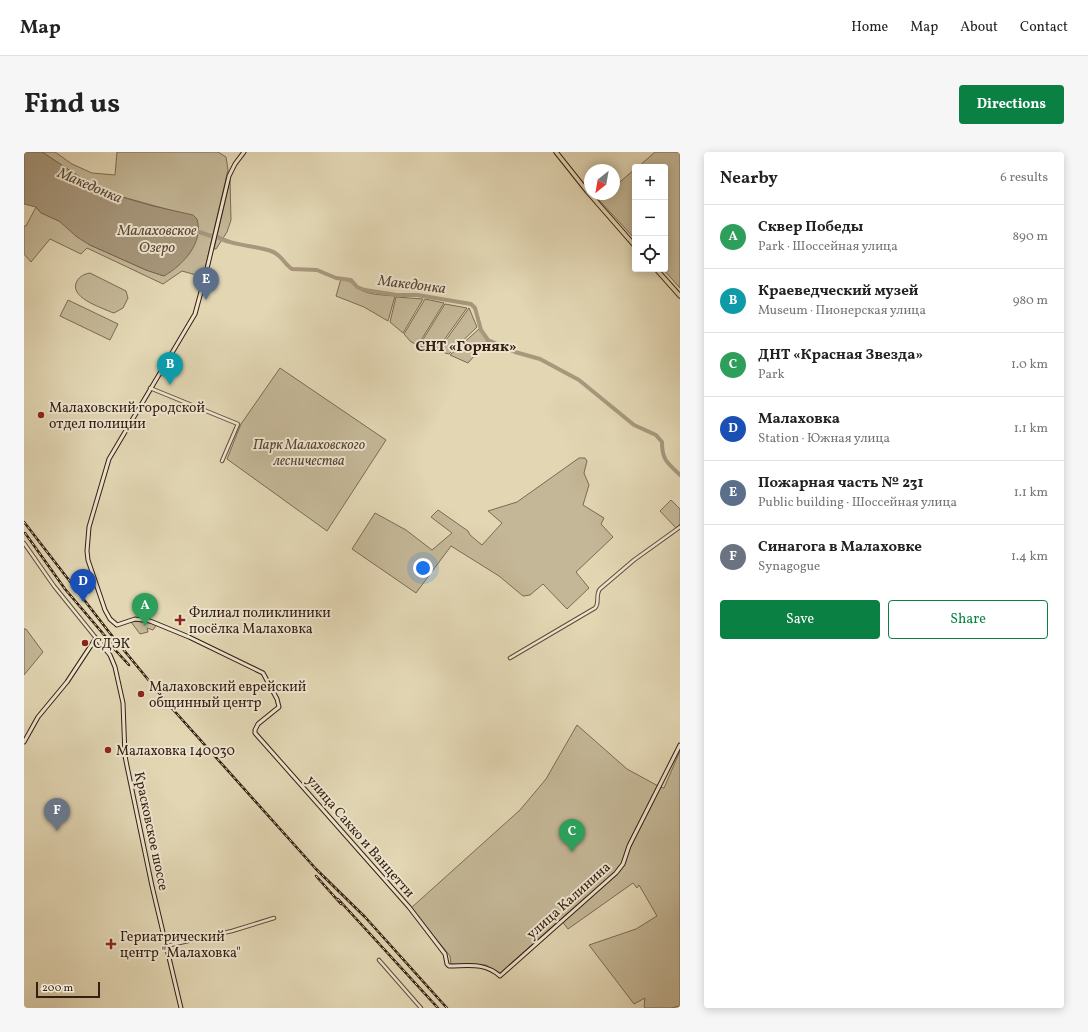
<!DOCTYPE html>
<meta charset="utf-8">
<style>
body{margin:0;font-family:Vollkorn,serif;background:#f6f6f6;color:#222}
.controls{position:absolute;right:12px;top:12px;display:grid;overflow:hidden;border-radius:4px;box-shadow:0 2px 10px #0003}
.controls button{width:36px;height:36px;display:grid;place-items:center;padding:0;border:0;border-bottom:1px solid #e0e0e0;background:#fff;color:#222;font:20px sans-serif}
.compass{position:absolute;left:560px;top:12px;width:36px;height:36px;border-radius:50%;background:#fff;box-shadow:0 2px 10px #0003;rotate:211deg}
.scale{position:absolute;left:12px;bottom:10px;width:64px;box-sizing:border-box;padding-left:4px;border:2px solid #341e10;border-top:0;font-size:11px;line-height:14px;white-space:nowrap;color:#341e10;-webkit-text-stroke:3px #ece4ce;paint-order:stroke}
.you{position:absolute;left:399px;top:416px;width:14px;height:14px;margin:-10px;border:3px solid #fff;border-radius:50%;background:#1a73e8;box-shadow:0 0 0 6px #1a73e833}
.badge{display:grid;place-items:center;width:26px;height:26px;border-radius:50%;background:#0b8043;color:#fff;font-size:13px;font-weight:700}
.pin{position:absolute;translate:-50% -33px;filter:drop-shadow(0 1px 2px #0008)}
.pin::after{content:'';position:absolute;top:21px;width:14px;height:12px;background:inherit;clip-path:polygon(0 0,100% 0,50% 100%)}
.list{margin:0;padding:0;list-style:none}
h2{display:flex;justify-content:space-between;align-items:center;height:52px;margin:0;padding:0 16px;font-size:17px}
h2 small{font-size:13px;font-weight:400;color:#767676}
.list li{display:grid;grid-template-columns:26px 1fr auto;gap:12px;align-items:center;box-sizing:border-box;height:64px;padding:0 16px;border-top:1px solid #e0e0e0}
.list b{display:block;font-size:15px;white-space:nowrap}
.list p{margin:0;font-size:13px;white-space:nowrap;color:#767676}
.list em{font-size:13px;font-style:normal;color:#767676}
.actions{display:flex;gap:8px;padding:12px 16px}
.actions a{flex:1;padding:9px 0;border:1px solid #0b8043;border-radius:4px;text-align:center;font-size:14px;color:#0b8043}
.actions .main{background:#0b8043;color:#fff}
.icon{flex:none;width:22px;height:22px;fill:none;stroke:currentColor;stroke-width:2;stroke-linecap:round;stroke-linejoin:round}
.map{position:relative;flex:none;width:656px;height:856px;overflow:hidden;border-radius:4px}
header{display:flex;align-items:center;gap:24px;box-sizing:border-box;height:56px;padding:0 20px;background:#fff;border-bottom:1px solid #e0e0e0}
header strong{font-size:19px}
nav{display:flex;gap:22px;margin-inline-start:auto;font-size:14px}
.intro{display:flex;align-items:center;justify-content:space-between;box-sizing:border-box;height:96px;padding:0 24px}
h1{margin:0;font-size:28px}
.button{padding:10px 18px;border-radius:4px;background:#0b8043;color:#fff;font-size:14px;font-weight:700}
main{display:flex;gap:24px;padding:0 24px}
aside{flex:1;background:#fff;border-radius:4px;box-shadow:0 2px 10px #0003}
.map>svg:first-child{display:block}
.green{fill:#c4b797;stroke:#7c6a54}
.water{fill:#a7977c;stroke:#796751}
.lines{fill:none;stroke-linecap:round;stroke-linejoin:round}
.river{stroke:#a7977c;stroke-width:4}
.tertiary-casing{stroke:#604c39;stroke-width:4.5}
.secondary-casing{stroke:#341e10;stroke-width:5}
.primary-casing{stroke:#341e10;stroke-width:5.5}
.tertiary{stroke:#ece4ce;stroke-width:2.5}
.secondary{stroke:#ece4ce;stroke-width:3}
.primary{stroke:#e2d6b3;stroke-width:3.5}
.rail-casing{stroke:#341e10;stroke-width:2.5}
.rail{stroke:#ece4ce;stroke-width:1;stroke-dasharray:3;stroke-linecap:butt}
.poi-dot{fill:#8f2418;stroke:#ece4ce;stroke-width:1.5}
.labels{text-anchor:middle;stroke-width:4;stroke-linejoin:round;paint-order:stroke}
.poi-label{font-size:14px;fill:#341e10;stroke:#ece4ce;text-anchor:start}
.park-label{font-size:14px;font-style:italic;fill:#584432;stroke:#ece4ce}
.street-label{font-size:14px;fill:#341e10;stroke:#ece4ce}
.water-label{font-size:15px;font-style:italic;fill:#5c4836;stroke:#ece4ce}
.neighbourhood-label{font-size:15px;font-weight:bold;fill:#341e10;stroke:#ece4ce}
</style>
<header>
<strong>Map</strong>
<nav><a>Home</a><a>Map</a><a>About</a><a>Contact</a></nav>
</header>
<div class="intro"><h1>Find us</h1><a class="button">Directions</a></div>
<main>
<div class="map">
<svg width="656" height="856" viewBox="0 0 656 856">
<rect width="100%" height="100%" fill="#e2d6b3"/>
<filter id="stains"><feTurbulence type="fractalNoise" baseFrequency=".005" numOctaves="4"/><feColorMatrix values="0 0 0 0 .2 0 0 0 0 .09 0 0 0 0 .02 0 0 0 .5 -.17"/></filter>
<radialGradient id="worn" r=".72"><stop offset=".6" stop-color="#630" stop-opacity="0"/><stop offset="1" stop-color="#630" stop-opacity=".3"/></radialGradient>
<g class="green">
<path d="M18 0H31L48 12 68 21 91 23 93 0H194L202 5 204 18 179 125 158 119 139 132 63 96 57 102 26 87 7 110 0 102V74H2L12 55 16 60 37 70 66 93 122 118 140 124 167 99 174 79 153 60 77 39Z"/>
<path d="M631 0H656V136L639 117H641V15H614Z"/>
<path d="M611 17V87L575 48 582 42H590V35Z"/>
<path d="M206 28 207 68 203 80 192 97H190Z"/>
<path d="M66 121 102 139 104 146 99 156 90 161 87 160C76 155 44 145 53 129 56 124 60 122 66 121Z"/>
<path d="M317 127C330 129 329 134 339 139 348 143 361 143 371 144L364 169 340 155 312 144Z"/>
<path d="M372 145 399 147 379 181 366 170Z"/>
<path d="M401 147 420 151 394 193 387 190 380 182Z"/>
<path d="M44 148 94 172 86 188 36 164Z"/>
<path d="M421 152 443 156 412 199 395 194Z"/>
<path d="M445 156 453 175 425 202 414 199Z"/>
<path d="M455 177 464 188 444 211 426 203Z"/>
<path d="M256 216 362 288 303 379 203 307 217 272Z"/>
<path d="M555 306H561L563 309 560 321 565 333 559 353 580 366 577 372 589 385 552 420 565 436 543 457 519 432 506 443 499 444 475 424 427 394 392 441 328 397 351 361 382 378 408 398 428 381 407 365 414 358 444 379 446 383 458 393 478 371 464 359 493 350Z"/>
<path d="M647 348 656 357V372L652 376 636 359Z"/>
<path d="M113 469 133 472 129 478 123 476 124 480 116 482 107 470Z"/>
<path d="M0 477H2L19 500 0 523Z"/>
<path d="M553 573 603 617 636 635 640 636 656 599V854L647 856H622L620 855 621 846 610 852 565 793 612 777 633 764 615 733 613 736 609 731 544 777 538 769 563 744 475 822 462 813 427 812 426 804 387 756 496 658 522 627Z"/>
</g>
<path class="water" d="M0 0H18L77 39 129 54 169 63 173 67C180 91 159 113 140 124L122 118 66 93 53 85 35 69 17 61 12 55 0 52Z"/>
<g class="lines">
<path class="river" d="M169 78 187 84 190 83C207 94 228 93 247 99 257 102 260 112 268 117L293 118 312 126 327 128 333 135 341 138 373 143H393L447 152 451 156 457 178 464 188 491 200 516 207 555 228 610 273 632 283 638 290C638 309 644 311 656 323"/>
<g class="tertiary-casing">
<g id="tertiary">
<path d="M126 236 214 272 198 309"/>
<path d="M0 391 30 434 72 486"/>
<path d="M486 506 571 456C576 451 571 443 576 437L610 408 656 375"/>
<path d="M142 794 208 779 250 766"/>
<path d="M355 808 397 856"/>
</g>
</g>
<g class="secondary-casing">
<g id="secondary">
<path d="M220 0 211 12 205 24 181 125 171 162 85 307 65 375 63 399 64 408 81 458 86 467 93 473 111 467 126 469 165 485 239 521 253 547 255 555 234 572 231 578V581L385 755 421 802 423 812 425 814C444 814 460 810 476 824L592 721 599 712 605 694 656 593"/>
<path d="M0 590 14 565 43 530 72 486 86 503 91 515 99 551 101 604 103 614 128 734 157 856"/>
</g>
</g>
<g class="primary-casing">
<g id="primary">
<path d="M532 0 563 39 611 94"/>
<path d="M632 117 656 144"/>
</g>
</g>
<use href="#tertiary" class="tertiary"/>
<use href="#secondary" class="secondary"/>
<use href="#primary" class="primary"/>
<g class="rail-casing">
<g id="rail">
<path d="M0 370 85 480 145 553 292 717 341 765 423 856"/>
<path d="M1 381 41 437 87 491"/>
<path d="M82 488 105 513"/>
<path d="M292 724 317 752"/>
<path d="M314 747 414 856"/>
</g>
</g>
<use href="#rail" class="rail"/>
</g>
<g class="poi-dot">
<circle cx="17" cy="263" r="4"/>
<path d="M154 462h4v4h4v4h-4v4h-4v-4h-4v-4h4z"/>
<circle cx="61" cy="491" r="4"/>
<circle cx="117" cy="542" r="4"/>
<circle cx="84" cy="598" r="4"/>
<path d="M85 786h4v4h4v4h-4v4h-4v-4h-4v-4h4z"/>
</g>
<g class="labels">
<g class="poi-label">
<text x="25" y="260">Малаховский городской<tspan x="25" dy="16">отдел полиции</tspan></text>
<text x="165" y="465">Филиал поликлиники<tspan x="165" dy="16">посёлка Малаховка</tspan></text>
<text x="69" y="496">СДЭК</text>
<text x="125" y="539">Малаховский еврейский<tspan x="125" dy="16">общинный центр</tspan></text>
<text x="92" y="603">Малаховка 140030</text>
<text x="96" y="789">Гериатрический<tspan x="96" dy="16">центр "Малаховка"</tspan></text>
</g>
<g class="park-label">
<text x="285" y="297">Парк Малаховского<tspan x="285" dy="16">лесничества</tspan></text>
</g>
<g class="street-label">
<text transform="translate(128 679) rotate(78)" y="5">Красковское шоссе</text>
<text transform="translate(337 684) rotate(49)" y="5">улица Сакко и Ванцетти</text>
<text transform="translate(544 748) rotate(-42)" y="5">улица Калинина</text>
</g>
<g class="water-label">
<text transform="translate(66 33) rotate(23)" y="5">Македонка</text>
<text x="133" y="83">Малаховское<tspan x="133" dy="17">Озеро</tspan></text>
<text transform="translate(388 132) rotate(7)" y="5">Македонка</text>
</g>
<g class="neighbourhood-label">
<text x="442" y="199">СНТ «Горняк»</text>
</g>
</g>
<rect width="100%" height="100%" filter="url(#stains)"/>
<rect width="100%" height="100%" fill="url(#worn)"/>
</svg>
<div class="controls">
<button>+</button>
<button>−</button>
<button><svg class="icon" aria-label="locate" viewBox="0 0 24 24"><circle cx="12" cy="12" r="6"/><path d="M12 2v4M12 18v4M2 12h4M18 12h4"/></svg></button>
</div>
<svg class="compass" viewBox="-18 -18 36 36"><path d="M0-13l5 13h-10z" fill="#e53935"/><path d="M0 13l5-13h-10z" fill="#767676"/></svg>
<div class="scale">200 m</div>
<div class="you"></div>
<div class="pin badge" style="left:121px;top:474px;background:#2e9e5b">A</div>
<div class="pin badge" style="left:146px;top:233px;background:#0f9aa8">B</div>
<div class="pin badge" style="left:548px;top:700px;background:#2e9e5b">C</div>
<div class="pin badge" style="left:59px;top:450px;background:#1a4fb4">D</div>
<div class="pin badge" style="left:182px;top:148px;background:#5c6f8a">E</div>
<div class="pin badge" style="left:33px;top:679px;background:#6b7280">F</div>
</div>
<aside>
<h2>Nearby<small>6 results</small></h2>
<ul class="list">
<li><span class="badge" style="background:#2e9e5b">A</span><div><b>Сквер Победы</b><p>Park · Шоссейная улица</p></div><em>890 m</em></li>
<li><span class="badge" style="background:#0f9aa8">B</span><div><b>Краеведческий музей</b><p>Museum · Пионерская улица</p></div><em>980 m</em></li>
<li><span class="badge" style="background:#2e9e5b">C</span><div><b>ДНТ «Красная Звезда»</b><p>Park</p></div><em>1.0 km</em></li>
<li><span class="badge" style="background:#1a4fb4">D</span><div><b>Малаховка</b><p>Station · Южная улица</p></div><em>1.1 km</em></li>
<li><span class="badge" style="background:#5c6f8a">E</span><div><b>Пожарная часть № 231</b><p>Public building · Шоссейная улица</p></div><em>1.1 km</em></li>
<li><span class="badge" style="background:#6b7280">F</span><div><b>Синагога в Малаховке</b><p>Synagogue</p></div><em>1.4 km</em></li>
</ul>
<div class="actions"><a class="main">Save</a><a>Share</a></div>
</aside>
</main>
